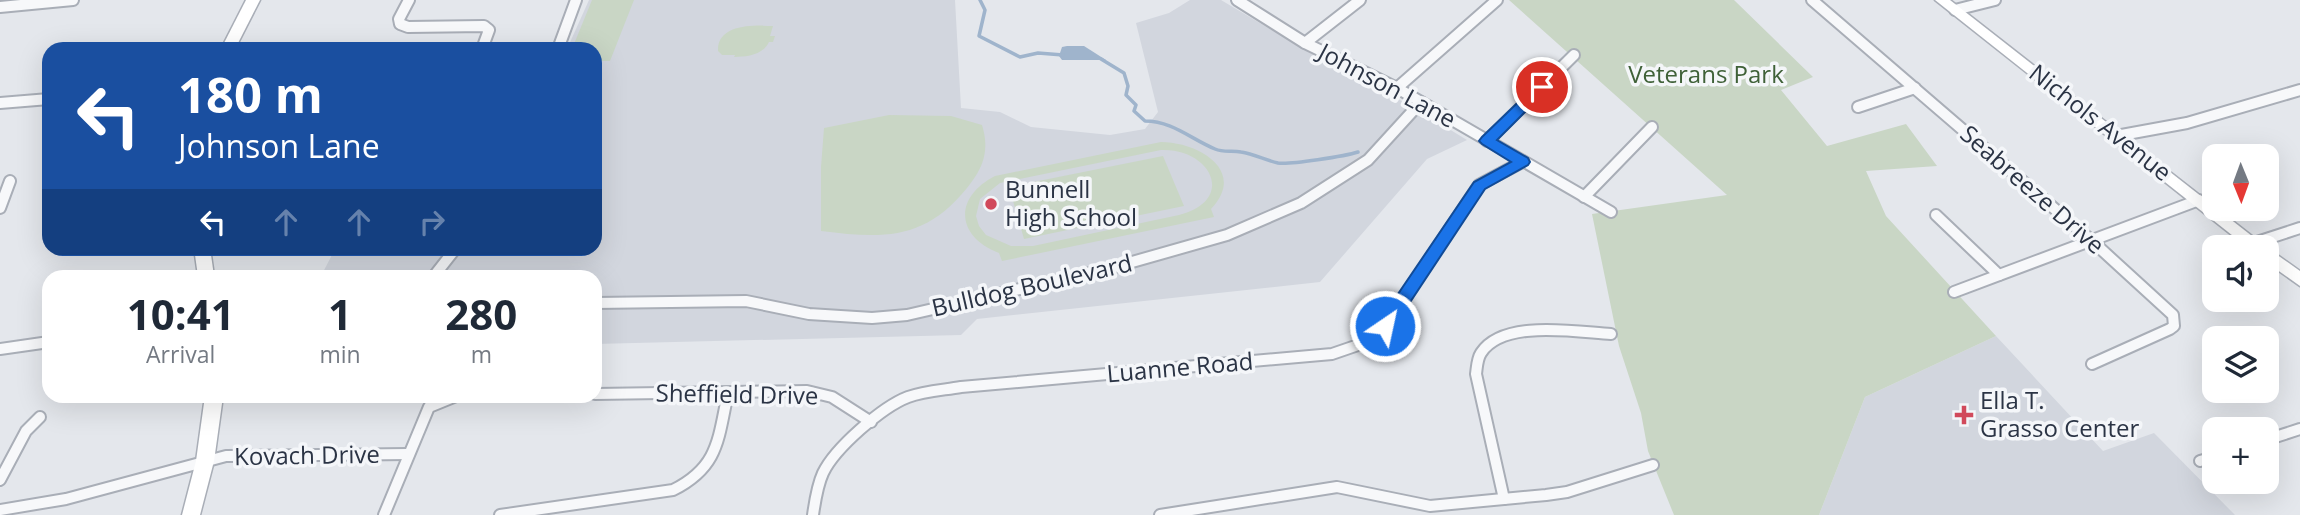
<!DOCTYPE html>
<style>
:root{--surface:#fff;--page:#f6f6f7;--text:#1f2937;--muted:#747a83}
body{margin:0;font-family:"Open Sans",sans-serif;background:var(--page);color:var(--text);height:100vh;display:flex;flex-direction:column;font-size:26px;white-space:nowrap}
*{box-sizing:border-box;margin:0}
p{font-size:23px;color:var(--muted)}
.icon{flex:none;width:38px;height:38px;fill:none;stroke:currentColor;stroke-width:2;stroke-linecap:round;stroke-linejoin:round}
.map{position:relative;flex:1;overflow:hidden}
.drawer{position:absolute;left:42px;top:270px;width:560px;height:133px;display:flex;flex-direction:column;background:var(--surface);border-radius:21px;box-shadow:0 7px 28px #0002}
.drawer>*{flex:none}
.top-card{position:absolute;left:42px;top:42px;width:560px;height:214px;border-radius:21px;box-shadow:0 7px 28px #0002;background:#1a4fa0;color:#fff;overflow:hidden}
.needle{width:46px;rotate:179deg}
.fabs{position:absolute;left:2202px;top:144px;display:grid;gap:14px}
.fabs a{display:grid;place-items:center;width:77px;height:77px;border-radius:14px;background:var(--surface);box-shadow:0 7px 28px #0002;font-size:35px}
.pin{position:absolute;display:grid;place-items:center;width:60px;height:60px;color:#fff;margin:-30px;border:4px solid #fff;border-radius:50%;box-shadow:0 2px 7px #0007}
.me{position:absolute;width:77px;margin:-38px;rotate:34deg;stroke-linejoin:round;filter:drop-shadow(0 0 5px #0008)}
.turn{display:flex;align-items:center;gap:24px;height:147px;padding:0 21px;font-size:32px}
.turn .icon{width:91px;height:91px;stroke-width:2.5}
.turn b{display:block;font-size:49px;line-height:60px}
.lanes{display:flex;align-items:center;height:66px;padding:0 21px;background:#0003;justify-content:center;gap:35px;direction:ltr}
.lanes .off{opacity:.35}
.eta{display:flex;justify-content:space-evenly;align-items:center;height:119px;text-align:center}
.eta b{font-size:42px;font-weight:700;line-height:49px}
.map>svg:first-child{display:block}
.built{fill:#d2d6de}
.green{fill:#c9d6c5;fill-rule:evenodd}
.water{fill:#9fb4cc}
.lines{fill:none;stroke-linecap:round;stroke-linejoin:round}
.stream{stroke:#9fb4cc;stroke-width:3.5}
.street-casing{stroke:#a9aeb7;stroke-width:14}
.secondary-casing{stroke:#a9aeb7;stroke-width:3}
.street{stroke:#f7f8fa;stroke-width:10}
.secondary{fill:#fff;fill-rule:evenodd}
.route{fill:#1a73e8;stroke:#114b97;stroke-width:2}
.poi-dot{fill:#d1495b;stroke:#f4f6f9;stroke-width:2.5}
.labels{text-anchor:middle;stroke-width:7;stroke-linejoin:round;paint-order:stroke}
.park-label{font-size:24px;fill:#3f6138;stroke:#f4f6f9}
.street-label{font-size:24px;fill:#2b3445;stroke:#f4f6f9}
.poi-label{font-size:24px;fill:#2b3445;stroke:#f4f6f9;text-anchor:start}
</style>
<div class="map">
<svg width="2300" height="515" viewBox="0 0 2300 515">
<rect width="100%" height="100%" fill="#e4e7ec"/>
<g class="built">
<path d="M589,0h366l6,108 39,4 31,15 79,8 35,-6 13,-17 -22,-89 33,-10 21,-13h31l125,74 62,30 59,36 -40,19 -107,123 -343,37 -16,16 -366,9v-68h-274l12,-23 65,-5h197v-199h-28z"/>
<path d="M1996,336l107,115 51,-18 81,82h-416l46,-118z"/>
</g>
<g class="green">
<path d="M592,0h42l-24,61h-15v-12h-23z"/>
<path d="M1509,0h225l79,77 -32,13 46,56 79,-22 31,42 -71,5 20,45 110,120 -131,61 -46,118h-145l-26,-64 -7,-38 -22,-67 -27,-132 135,-19z"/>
<path d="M773,26l-3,10h5l-2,6h-4c-6,13 -22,15 -35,15l1,-2h-13l-4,-4c-1,-27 36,-26 55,-25z"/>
<path d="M889,115l62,1 31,9c8,26 1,43 -15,63 -42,52 -83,51 -146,43v-64l3,-39z"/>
<path d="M1161,142c36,0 87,28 50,67l3,8 -212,44 -3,-8c-44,-17 -45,-56 -4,-77zM1161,150c50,-2 76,50 18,65l-146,31h-22l-25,-11 -7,-9 -3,-10 4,-17 20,-16z"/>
<path d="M1163,156l21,50 -160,33 -15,-52z"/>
</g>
<path class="water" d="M1067,46h17l22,14h-44l-3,-4 3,-9z"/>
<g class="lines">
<g class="stream">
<path d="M980,0l5,10 -6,26 41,21 18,-4 25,2"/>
<path d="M1101,59l23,14 4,13 -2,9 10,10 -2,6 11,10c27,0 46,18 70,28 9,4 17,1 26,3 13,2 24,8 37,11 11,2 68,-7 80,-11"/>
</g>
<defs>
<g id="street">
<path d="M409,0l-10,19 1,5 8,3 76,-1 5,4 -7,19"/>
<path d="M1237,0l68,43 92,45 214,124"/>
<path d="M1812,0l280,241 81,74 1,11 -4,3 -78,35"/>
<path d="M0,7l73,-7"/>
<path d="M1955,10l40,-10"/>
<path d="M1305,43l55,-43"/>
<path d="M558,49l18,-49"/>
<path d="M1397,88l100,-88"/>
<path d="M0,103l49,-4"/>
<path d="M1858,107l57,-19"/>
<path d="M2116,136l71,-13 113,-33"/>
<path d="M1487,141l87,-86"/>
<path d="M1584,197l68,-70"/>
<path d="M0,208l10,-27"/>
<path d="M1936,215l63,60"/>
<path d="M2254,243l46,-15"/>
<path d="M434,276l22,-28"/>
<path d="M1954,292l245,-92"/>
<path d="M595,303l151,-2 63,13 63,4 35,-3 204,-47 116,-33 74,-32 67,-43 53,-58"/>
<path d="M0,349l49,-7"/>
<path d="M595,394l212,-3 25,6 39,25"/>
<path d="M2266,440l34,-11"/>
<path d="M2200,461l14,-4"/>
<path d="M0,480l26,-49 14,-14"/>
<path d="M1504,499l-28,-125c1,-7 1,-15 5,-21 22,-34 95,-21 130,-19"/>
<path d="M0,510l66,-11 160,-43 182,-2"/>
<path d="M384,515l45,-108 27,-11"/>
<path d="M500,515l173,-25c46,-23 45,-51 55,-97"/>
<path d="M813,515c2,-14 4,-29 10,-42 12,-25 59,-66 85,-76 16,-6 36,-7 53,-10l371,-33 32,-11 21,-17 94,-141 43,-23"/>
<path d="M1160,515l177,-28 93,19 116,-11 21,-3 86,-27"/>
</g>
<g id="secondary">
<path d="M246,0h14l-25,49h-14z"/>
<path d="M1935,0h15l316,247h-19z"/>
<path d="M2266,247l34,24v15l-34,-24z"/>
<path d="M194,248h16l4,28h-16z"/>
<path d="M205,396h18l-9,65 -14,54h-18l14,-54z"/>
</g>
</defs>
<use href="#street" class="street-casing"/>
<use href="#secondary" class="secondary-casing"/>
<use href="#street" class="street"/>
<use href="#secondary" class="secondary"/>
</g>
<path class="route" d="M1542,82l5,2v6l-50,50 31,18 2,4 -2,3 -43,24 -94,142h-12l-2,-5 2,-4 95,-140 37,-20 -29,-18 -3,-3 3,-4 55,-53z"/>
<g class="poi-dot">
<circle cx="991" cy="204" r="7"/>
<path d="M1960.5 404.5h7v7h7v7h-7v7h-7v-7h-7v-7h7z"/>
</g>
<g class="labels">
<g class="park-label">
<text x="1706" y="83">Veterans Park</text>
</g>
<g class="street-label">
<text transform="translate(1387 86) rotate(28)" y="8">Johnson Lane</text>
<text transform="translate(2100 123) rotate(38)" y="8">Nichols Avenue</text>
<text transform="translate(2032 190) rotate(41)" y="8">Seabreeze Drive</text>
<text transform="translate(1032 286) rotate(-13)" y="8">Bulldog Boulevard</text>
<text transform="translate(1180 368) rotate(-5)" y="8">Luanne Road</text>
<text transform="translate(737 395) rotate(1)" y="8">Sheffield Drive</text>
<text transform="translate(307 456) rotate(-1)" y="8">Kovach Drive</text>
</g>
<g class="poi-label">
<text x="1005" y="198">Bunnell<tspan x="1005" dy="28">High School</tspan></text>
<text x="1980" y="409">Ella T.<tspan x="1980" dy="28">Grasso Center</tspan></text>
</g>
</g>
</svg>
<div class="fabs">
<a><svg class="needle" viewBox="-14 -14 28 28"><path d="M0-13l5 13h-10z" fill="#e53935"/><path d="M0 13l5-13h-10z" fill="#747a83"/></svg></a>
<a><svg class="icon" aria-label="sound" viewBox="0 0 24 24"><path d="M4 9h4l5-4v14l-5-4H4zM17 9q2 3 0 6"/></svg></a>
<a><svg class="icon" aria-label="layers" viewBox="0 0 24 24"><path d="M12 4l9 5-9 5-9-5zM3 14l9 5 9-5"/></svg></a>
<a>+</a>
</div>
<div class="pin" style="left:1542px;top:87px;background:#d93025"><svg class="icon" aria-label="arrive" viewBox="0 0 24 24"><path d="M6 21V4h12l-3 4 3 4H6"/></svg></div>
<svg class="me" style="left:1385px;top:326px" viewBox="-20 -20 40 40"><circle r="17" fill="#1a73e8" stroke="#fff" stroke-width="3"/><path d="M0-11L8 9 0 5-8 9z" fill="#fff"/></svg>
<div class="top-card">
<div class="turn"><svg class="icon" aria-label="left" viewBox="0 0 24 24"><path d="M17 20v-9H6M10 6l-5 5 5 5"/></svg><div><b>180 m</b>Johnson Lane</div></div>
<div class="lanes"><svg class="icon" aria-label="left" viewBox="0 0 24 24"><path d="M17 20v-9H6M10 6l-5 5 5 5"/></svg><svg class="icon off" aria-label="ahead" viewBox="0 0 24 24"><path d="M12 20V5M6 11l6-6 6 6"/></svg><svg class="icon off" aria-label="ahead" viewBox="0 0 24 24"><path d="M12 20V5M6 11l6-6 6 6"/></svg><svg class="icon off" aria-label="right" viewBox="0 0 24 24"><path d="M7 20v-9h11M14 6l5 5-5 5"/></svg></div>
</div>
<section class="drawer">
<div class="eta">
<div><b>10:41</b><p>Arrival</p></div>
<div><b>1</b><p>min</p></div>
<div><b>280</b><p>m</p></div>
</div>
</section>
</div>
